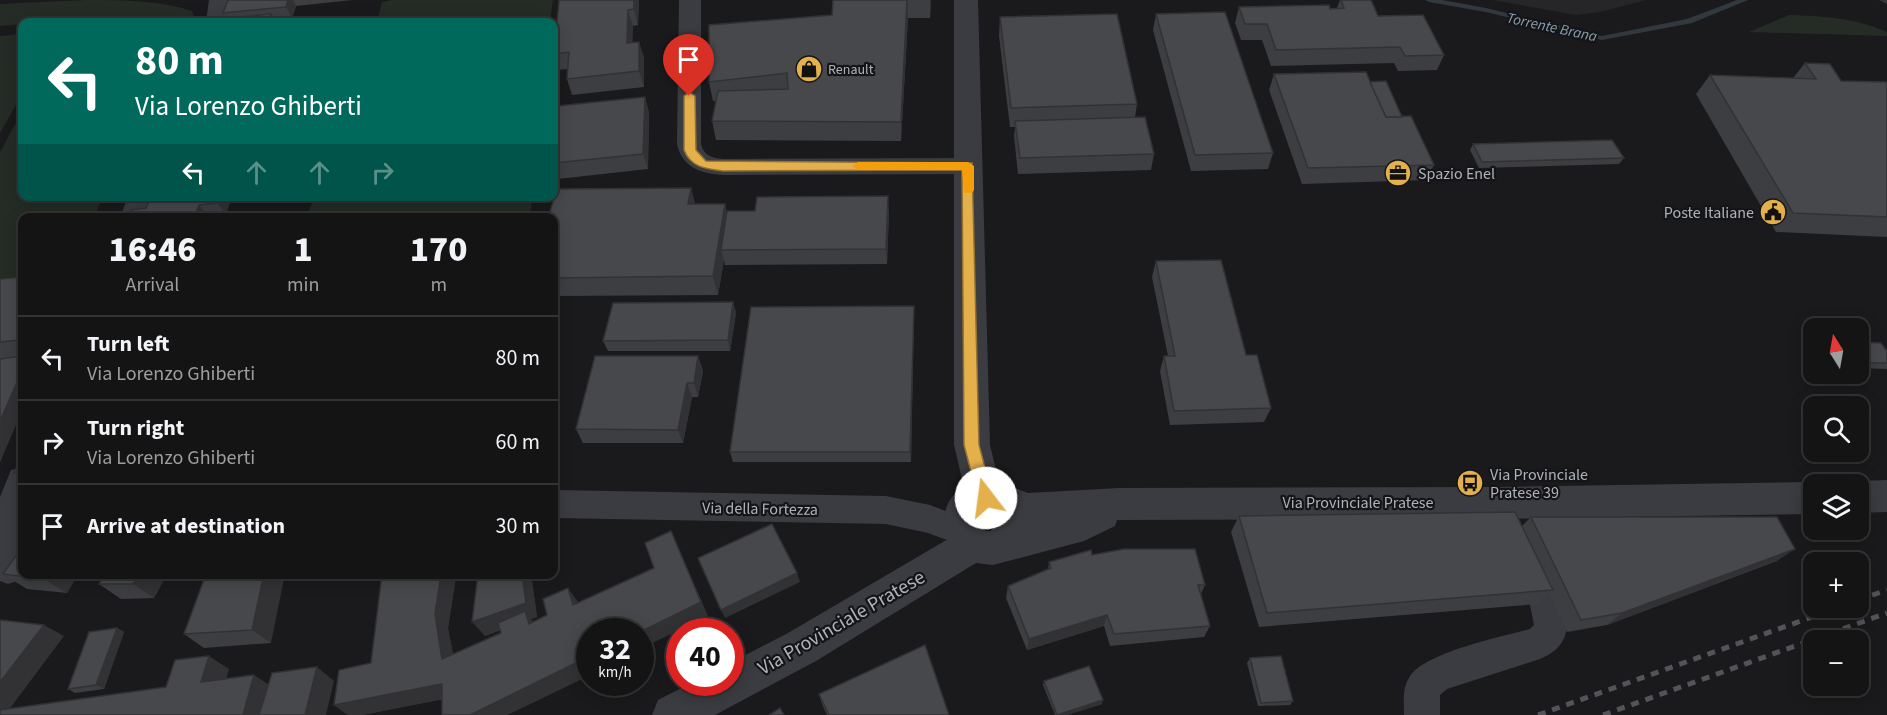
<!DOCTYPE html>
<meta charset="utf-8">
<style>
:root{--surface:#141415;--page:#212122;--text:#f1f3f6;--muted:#9d9ea0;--line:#333334}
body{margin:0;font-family:"Source Sans 3",sans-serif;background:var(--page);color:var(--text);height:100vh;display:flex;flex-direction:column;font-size:22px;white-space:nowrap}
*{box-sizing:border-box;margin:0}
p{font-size:20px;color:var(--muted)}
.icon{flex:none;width:33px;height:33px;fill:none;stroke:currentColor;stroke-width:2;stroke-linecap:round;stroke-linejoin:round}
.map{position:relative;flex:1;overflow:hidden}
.panel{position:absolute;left:18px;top:213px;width:540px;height:366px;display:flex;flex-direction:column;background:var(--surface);border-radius:12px;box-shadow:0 3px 15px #0003,0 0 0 2px var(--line)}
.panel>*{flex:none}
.hud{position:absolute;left:18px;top:18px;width:540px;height:183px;border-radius:12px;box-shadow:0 3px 15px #0003,0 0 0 2px var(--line);background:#00695c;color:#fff;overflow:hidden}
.needle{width:39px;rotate:349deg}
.buttons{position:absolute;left:1803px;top:318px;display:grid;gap:12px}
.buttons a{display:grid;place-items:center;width:66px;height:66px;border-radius:12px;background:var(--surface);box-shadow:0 3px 15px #0003,0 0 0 2px var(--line);font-size:30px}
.speed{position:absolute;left:576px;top:618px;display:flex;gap:12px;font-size:30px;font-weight:700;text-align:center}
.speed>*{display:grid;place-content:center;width:78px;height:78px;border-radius:50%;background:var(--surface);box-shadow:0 3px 15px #0003,0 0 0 2px var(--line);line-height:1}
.speed small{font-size:15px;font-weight:400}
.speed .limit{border:9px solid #d22;background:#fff;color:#111}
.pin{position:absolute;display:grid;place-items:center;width:51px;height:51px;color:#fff;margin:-62px -26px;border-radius:50% 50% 50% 0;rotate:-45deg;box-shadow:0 0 6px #0007}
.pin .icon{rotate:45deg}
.me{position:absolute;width:66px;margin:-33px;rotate:345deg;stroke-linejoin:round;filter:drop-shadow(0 0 4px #0008)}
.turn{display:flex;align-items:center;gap:21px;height:126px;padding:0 18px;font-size:27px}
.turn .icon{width:78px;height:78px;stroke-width:2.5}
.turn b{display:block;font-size:42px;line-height:51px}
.lanes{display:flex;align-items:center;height:57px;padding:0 18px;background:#0003;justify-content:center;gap:30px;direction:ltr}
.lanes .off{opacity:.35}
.eta{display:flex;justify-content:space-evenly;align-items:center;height:102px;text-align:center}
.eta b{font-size:36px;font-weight:800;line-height:42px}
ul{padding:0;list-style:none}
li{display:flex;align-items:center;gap:18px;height:84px;padding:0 18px;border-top:2px solid var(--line)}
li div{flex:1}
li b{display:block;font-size:22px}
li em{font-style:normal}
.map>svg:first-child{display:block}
.built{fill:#262629}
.green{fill:#242c25}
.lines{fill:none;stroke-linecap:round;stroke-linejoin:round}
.stream{fill:#31393f;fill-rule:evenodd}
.minor{fill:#3b3c41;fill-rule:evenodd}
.tertiary{fill:#3b3c41;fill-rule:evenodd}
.rail{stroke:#525459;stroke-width:5;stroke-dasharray:8 7;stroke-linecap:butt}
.wall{fill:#3d3e41;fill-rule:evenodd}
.shaded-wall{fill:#323235}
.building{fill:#47484c;stroke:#323235;stroke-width:1.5}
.route{fill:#e3b04b;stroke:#947231;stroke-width:1.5}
.slow{fill:#f59e0b}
.labels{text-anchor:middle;stroke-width:4.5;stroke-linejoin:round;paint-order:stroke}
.far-poi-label{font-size:14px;fill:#aeb2ba;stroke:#151517;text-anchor:start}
.far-water-label{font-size:15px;font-style:italic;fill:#889eb2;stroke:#151517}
.poi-label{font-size:16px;fill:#aeb2ba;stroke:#151517;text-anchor:start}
.street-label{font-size:16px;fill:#aeb2ba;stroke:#151517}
.near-street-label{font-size:20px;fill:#aeb2ba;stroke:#151517}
</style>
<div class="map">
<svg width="1887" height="715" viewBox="0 0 1887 715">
<rect width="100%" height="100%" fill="#1a1a1c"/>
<path class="built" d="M1492,0h154l-46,12 -24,3z"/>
<g class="green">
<path d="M86,0c34,0 73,0 106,11l3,8 -2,3 -138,-1 -55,5v-22z"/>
<path d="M391,0h162l-3,22h-173l5,-20z"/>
<path d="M1789,15c35,1 66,3 98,17v4l-138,-4z"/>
<path d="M22,34v60l-22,39v-97z"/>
<path d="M22,112v84l81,1 -9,20 -72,1v63l-22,2v-131z"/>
<path d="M315,197v-1l217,1 -2,20h-224z"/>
</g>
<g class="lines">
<g class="stream">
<path d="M1425,0h17l44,8 116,28 85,-17 50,-19h11l-56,23 -90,17 -116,-28 -57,-10z"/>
<path d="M1879,0h8v4z"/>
</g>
<g class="minor">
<path d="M209,0h22l-5,22h-20z"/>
<path d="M679,0h22v144c3,12 11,14 23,15l244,-1 9,2 3,6 -3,6 -9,2 -244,1c-22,-1 -42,-7 -47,-31z"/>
<path d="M128,196h25l-7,22h-26z"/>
<path d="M22,467v106l-2,7 -12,4 -8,-3v-84l11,-27z"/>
<path d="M554,490l332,6 44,9 44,17 5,10 -5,10 -11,4 -35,-13 -42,-9 -332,-6z"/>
<path d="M1527,549l12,4c16,34 53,85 1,106l-93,30 -7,6v20h-36c0,-12 -2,-26 5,-37 13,-25 92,-41 121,-49l4,-4 -4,-20 -19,-41 4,-11z"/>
</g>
<g class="tertiary">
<path d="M954,0h24l12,445 9,37 29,11 91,-5 379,-1 316,-5 7,2h-7v30l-316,5 -381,1 -2,6 -31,15 -91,24 -17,-2 -160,98 -101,54h-63l6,-15 35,-18h37v-19l58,-30 160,-94c-8,-19 -3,-42 16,-52l-10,-42zM989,512l6,5 1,9 -6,5h-4l-6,-5v-9z"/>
<path d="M1887,480v32l-29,1v-29h-10l10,-3z"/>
</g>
<g class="rail">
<path d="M1858,600l29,-10"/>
<path d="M1538,715l299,-107"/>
<path d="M1603,715l284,-102"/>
</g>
</g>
<g class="wall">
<path d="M228,0h124l-56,6 -4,12 -18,2 -1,2h-46l1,-1 -5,-8z"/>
<path d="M559,0h80l-1,25 -5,1 -1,16 12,15v30l-72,8 -5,-16v-10l-8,1 -5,-16z"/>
<path d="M833,0h98l-1,18h-22l-7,123 -185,-1 -4,-19 4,-20h-3l-4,-19 123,-67z"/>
<path d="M1340,0l38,16 66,39 -7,15 -39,1 -4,-8 -123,3 -9,-26h-21l-6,-17 4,-16 98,1z"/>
<path d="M1156,14l117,139 -5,16 -77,2 -38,-141z"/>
<path d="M1000,17l137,87 -2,13 19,37 -3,16 -133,4 -4,-38 1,-9h-5l-11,-91z"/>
<path d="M1805,63l36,18 46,1v155l-111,-5 -80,-138 14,-19 83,3z"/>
<path d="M1274,74l96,8 32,35 32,48 -8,15 -124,4 -33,-94z"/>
<path d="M645,97l4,16 -1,56 -90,10 -4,-11v-25z"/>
<path d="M1473,144l151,14 -5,6 -140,4 -9,-18z"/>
<path d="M691,188l4,16 32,8h162l-2,52 -162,1 -1,-5 -6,35 -164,1v-78z"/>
<path d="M232,196l-6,18 -18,2 -1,2h-80z"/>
<path d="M1156,261l90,94 25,53 -7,14 -94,3 -10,-54 4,-15h4l-16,-79z"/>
<path d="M22,277v133l-22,52v-183z"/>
<path d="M733,302l3,11 -6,38h-122l-5,-10z"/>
<path d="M914,306l-3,156h-178l-3,-10z"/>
<path d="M1858,342l29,9v18l-28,-1z"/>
<path d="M698,356l5,15 -5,26h-6l-9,46h-100l-7,-14z"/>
<path d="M22,454v25l-8,-6z"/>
<path d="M1239,516l283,10 9,-9 246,44 -170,64 -40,7 -18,-39 -12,11 -278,23 -28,-95z"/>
<path d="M1092,555l113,30 -4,9 9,32 -6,11 -94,9 -6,-20 -77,24 -21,-52 2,-12 40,-16 1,-8z"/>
<path d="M3,574h75l-11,19 -40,-4z"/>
<path d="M105,574h62l-13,24 -33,1 -22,-15z"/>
<path d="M206,574l65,69 -67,5 -20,-14z"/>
<path d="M356,574h175l6,43 -6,2 2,3 45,-19 130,13 -118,16v43l-83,40h-65v-16l-80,16h-14l-14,-10 37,-42 11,-87zM478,575l7,61 15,-6 1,3 -48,21 -5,-26 8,-52z"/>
<path d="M117,628l7,4 -20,57 -29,4 -7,-4z"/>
<path d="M1250,658l43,43 -3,4 -32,1 -11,-43z"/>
<path d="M1044,681l58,23 -35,11h-12l-12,-30z"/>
<path d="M819,694l130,21h-122l-5,-11z"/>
</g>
<g class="shaded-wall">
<path d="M288,0h5l3,6 -4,12 -6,-11z"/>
<path d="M634,0h5l-1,25 -4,-16z"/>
<path d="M907,0l1,18 -7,123v-19z"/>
<path d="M930,0h1l-1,18z"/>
<path d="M628,10l5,16 -1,33 -5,-16z"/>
<path d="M271,14l3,6 -1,2h-5z"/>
<path d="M639,42l5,15v30l-5,-16z"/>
<path d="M645,97l4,16 -1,56 -5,-15z"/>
<path d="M691,188l5,19 -8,-3z"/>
<path d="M219,196h13l-6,18 -9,-11z"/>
<path d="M888,196l1,16 -2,52 -1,-15z"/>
<path d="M725,204l5,19 -9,27 3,10 -6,35 -5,-19z"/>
<path d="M199,205l9,11 -1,2h-13z"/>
<path d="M733,302l3,11 -6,38 -2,-11z"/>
<path d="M914,306v11l-3,145 -1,-10z"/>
<path d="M22,333v10l-3,-3z"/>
<path d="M698,356l5,15 -5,26 -4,-14z"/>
<path d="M22,371v39l-22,52v-41z"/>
<path d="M687,383l5,14 -9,46 -5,-13z"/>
<path d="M671,531l37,85 -68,33v-17z"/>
<path d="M1795,549l-18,12 -170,64 15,-12z"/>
<path d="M797,573l3,9 -75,36 -4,-8z"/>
<path d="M46,574h32l-11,19 -24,-14z"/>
<path d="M138,574h29l-13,24 -21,-14z"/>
<path d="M264,574h21l-14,69 -19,-13z"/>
<path d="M441,574h13l2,2 -8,52 8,44 -14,-13 -7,-45z"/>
<path d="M522,574h9l6,43 -6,2 5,7 -7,-2 -1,-4 -43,16 -13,-14z"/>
<path d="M568,588l10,14 -5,3z"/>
<path d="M1107,615l-3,11 -77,24 2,-11z"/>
<path d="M44,625l20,11 -59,79 -5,-2v-31z"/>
<path d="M117,628l7,4 -20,57 -8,-4z"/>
<path d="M209,656l20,13 -7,26 -21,-13z"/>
<path d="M590,656v19l-83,40h-37z"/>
<path d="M317,667l17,14 -8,34h-21z"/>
<path d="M254,675l20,13 -8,27h-23z"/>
<path d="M442,684l13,13 -93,18h-14l-14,-10z"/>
<path d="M1103,700l-1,4 -35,11h-10z"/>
</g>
<g class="building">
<path d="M228,0h60l-2,7 -63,6z"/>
<path d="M559,0h75v9l-6,1 -1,33 12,-1v29l-72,8 2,-27 -15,2z"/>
<path d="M833,0h74l-6,122 -189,-1 6,-30 70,-2 -1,-16 -78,9v-57l123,-10z"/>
<path d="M1341,0h30l7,16 45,-1 21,40 -39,1 -5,-9 -124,3 -9,-26h-22l-6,-17 90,-2 1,4 14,-1z"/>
<path d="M1225,12l48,141 -78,2 -39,-141z"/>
<path d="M271,14l-3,8h-41l2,-4z"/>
<path d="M1117,14l20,90 -126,4 -11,-91z"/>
<path d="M1805,63l25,1 11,17 46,1v135l-94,-4 -83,-138 106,4z"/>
<path d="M1366,72l20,45 25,-1 23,49 -126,3 -34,-94z"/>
<path d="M1386,81l16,36h-16l-16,-35z"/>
<path d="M645,97l-2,57 -89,9v-20l3,-37z"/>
<path d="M1145,117l9,37 -134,4 -5,-37z"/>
<path d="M1612,140l12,18 -142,4 -9,-18z"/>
<path d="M691,188l-3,16h37l-12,72 -159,2v-60h-6l9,-29z"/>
<path d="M151,196h68l-2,7 -18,2 -5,13h-67l4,-8 15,-2z"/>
<path d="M888,196l-2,53 -165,1 6,-39h28l2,-14z"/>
<path d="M1221,260l25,95h11l14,53 -97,3 -10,-55h11l-19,-95z"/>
<path d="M22,277v56l-3,7 -19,2v-63z"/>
<path d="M733,302l-5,38 -125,1 10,-38z"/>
<path d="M914,306l-4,146h-180l21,-145z"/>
<path d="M1858,342l23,1 6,8v12h-22l-7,-11z"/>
<path d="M22,356v15l-22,50v-62z"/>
<path d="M595,356h103l-4,27h-7l-9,47 -102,-1z"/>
<path d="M22,454v19h-8z"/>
<path d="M1515,512l38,78 -286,23 -28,-97z"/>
<path d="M1531,517h246l18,32 -173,64 -41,7z"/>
<path d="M772,524l25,49 -76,37 -23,-52z"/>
<path d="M671,531l30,71 -61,30h-50v24l-120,59h-28v-31l-108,21 5,-35 32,-7 11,-89h59l-6,40 7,45 59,-26 -3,-10 27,-12 4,13 18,-9 -4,-16 25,-11 5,17 81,-37 -9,-25z"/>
<path d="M22,547v27h24l-3,5 -40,-5z"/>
<path d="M1124,549h71l10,36h-7l12,41 -96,8 -7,-19 -78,24 -21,-53 43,-18 -2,-6 42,-12 1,5z"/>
<path d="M105,574h33l-5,10h-34z"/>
<path d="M206,574h58l-12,56 -68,4z"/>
<path d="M478,574h44l4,29 -54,19z"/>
<path d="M0,620l44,5 -44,57z"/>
<path d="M117,628l-21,57 -28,4 21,-57z"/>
<path d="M925,645l24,70h-120l-10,-21z"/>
<path d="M209,656l-8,26 53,-7 -11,40h-243v-5l166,-23 9,-27z"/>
<path d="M1281,656l12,45 -32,2 -11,-45z"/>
<path d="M1089,666l14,34 -46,15 -13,-34z"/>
<path d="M317,667l-12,48h-46l13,-42z"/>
<path d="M780,708l4,7h-15z"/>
</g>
<path class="route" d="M689,92l6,4 1,54 10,11 266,2 7,282 14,53 -2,4 -5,2 -8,-6 -14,-53 -2,-275 -238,1c-17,-2 -33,-3 -40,-21v-54z"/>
<path class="slow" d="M858,162h110l6,4v24l-2,3h-8l-2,-23h-104l-6,-4z"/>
<defs>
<symbol id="shop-disc" viewBox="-11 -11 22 22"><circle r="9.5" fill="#e3b04b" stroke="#151517"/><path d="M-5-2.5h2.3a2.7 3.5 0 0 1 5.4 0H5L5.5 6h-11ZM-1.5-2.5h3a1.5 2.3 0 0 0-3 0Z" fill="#111"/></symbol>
<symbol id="office-disc" viewBox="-11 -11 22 22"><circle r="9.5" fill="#e3b04b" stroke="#151517"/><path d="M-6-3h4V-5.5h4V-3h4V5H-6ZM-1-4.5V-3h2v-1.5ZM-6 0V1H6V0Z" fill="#111"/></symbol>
<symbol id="civic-disc" viewBox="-11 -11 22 22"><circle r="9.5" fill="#e3b04b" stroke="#151517"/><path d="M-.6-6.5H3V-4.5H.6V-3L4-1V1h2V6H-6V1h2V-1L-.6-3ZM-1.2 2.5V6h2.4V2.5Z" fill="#111"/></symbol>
<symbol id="bus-disc" viewBox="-11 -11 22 22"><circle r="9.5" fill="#e3b04b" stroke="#151517"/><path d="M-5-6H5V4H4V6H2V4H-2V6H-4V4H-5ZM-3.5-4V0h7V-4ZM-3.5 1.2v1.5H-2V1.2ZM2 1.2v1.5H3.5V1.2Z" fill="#111"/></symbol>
</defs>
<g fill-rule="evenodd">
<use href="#shop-disc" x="794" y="54" width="30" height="30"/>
<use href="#office-disc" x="1383" y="158" width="30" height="30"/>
<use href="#civic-disc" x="1758" y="197" width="30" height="30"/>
<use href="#bus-disc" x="1455" y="468" width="30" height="30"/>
</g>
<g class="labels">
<g class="far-poi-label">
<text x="828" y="74">Renault</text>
</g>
<g class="far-water-label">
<text transform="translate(1552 27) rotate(12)" y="5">Torrente Brana</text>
</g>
<g class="poi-label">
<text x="1418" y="179">Spazio Enel</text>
<text x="1754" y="218" text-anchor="end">Poste Italiane</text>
<text x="1490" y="480">Via Provinciale<tspan x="1490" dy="18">Pratese 39</tspan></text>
</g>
<g class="street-label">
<text x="1358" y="508">Via Provinciale Pratese</text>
<text transform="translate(760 508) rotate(1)" y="6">Via della Fortezza</text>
</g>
<g class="near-street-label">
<text transform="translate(841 622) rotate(-30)" y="7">Via Provinciale Pratese</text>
</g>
</g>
</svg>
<div class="buttons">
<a><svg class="needle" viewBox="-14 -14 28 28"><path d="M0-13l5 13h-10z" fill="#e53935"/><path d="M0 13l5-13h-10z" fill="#9d9ea0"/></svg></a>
<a><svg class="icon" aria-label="search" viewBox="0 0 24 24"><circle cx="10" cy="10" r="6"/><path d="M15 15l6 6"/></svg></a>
<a><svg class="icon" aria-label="layers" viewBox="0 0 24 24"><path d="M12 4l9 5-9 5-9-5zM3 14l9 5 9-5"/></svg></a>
<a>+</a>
<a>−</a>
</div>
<div class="speed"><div>32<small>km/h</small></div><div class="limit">40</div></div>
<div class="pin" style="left:689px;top:96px;background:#d93025"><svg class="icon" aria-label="arrive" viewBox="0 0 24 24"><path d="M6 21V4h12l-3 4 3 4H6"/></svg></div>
<svg class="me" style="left:986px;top:498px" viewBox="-20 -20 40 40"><circle r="19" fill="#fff"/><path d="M0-13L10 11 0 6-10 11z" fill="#e3b04b"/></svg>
<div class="hud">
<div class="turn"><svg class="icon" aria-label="left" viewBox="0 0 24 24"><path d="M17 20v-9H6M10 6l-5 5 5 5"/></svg><div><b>80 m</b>Via Lorenzo Ghiberti</div></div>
<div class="lanes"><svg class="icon" aria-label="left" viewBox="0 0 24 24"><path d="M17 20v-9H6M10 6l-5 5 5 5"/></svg><svg class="icon off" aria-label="ahead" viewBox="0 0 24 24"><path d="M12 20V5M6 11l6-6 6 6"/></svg><svg class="icon off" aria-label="ahead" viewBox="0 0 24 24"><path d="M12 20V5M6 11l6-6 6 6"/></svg><svg class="icon off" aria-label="right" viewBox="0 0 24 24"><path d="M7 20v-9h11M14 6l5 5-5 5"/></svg></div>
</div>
<section class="panel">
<div class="eta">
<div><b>16:46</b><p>Arrival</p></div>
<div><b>1</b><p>min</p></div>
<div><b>170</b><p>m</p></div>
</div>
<ul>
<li><svg class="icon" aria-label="left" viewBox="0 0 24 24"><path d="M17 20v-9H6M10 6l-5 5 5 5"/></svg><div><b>Turn left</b><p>Via Lorenzo Ghiberti</p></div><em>80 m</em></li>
<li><svg class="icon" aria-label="right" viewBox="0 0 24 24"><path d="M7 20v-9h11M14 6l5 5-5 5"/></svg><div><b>Turn right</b><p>Via Lorenzo Ghiberti</p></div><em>60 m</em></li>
<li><svg class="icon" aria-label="arrive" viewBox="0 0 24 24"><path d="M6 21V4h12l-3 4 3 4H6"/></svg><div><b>Arrive at destination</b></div><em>30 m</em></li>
</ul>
</section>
</div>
